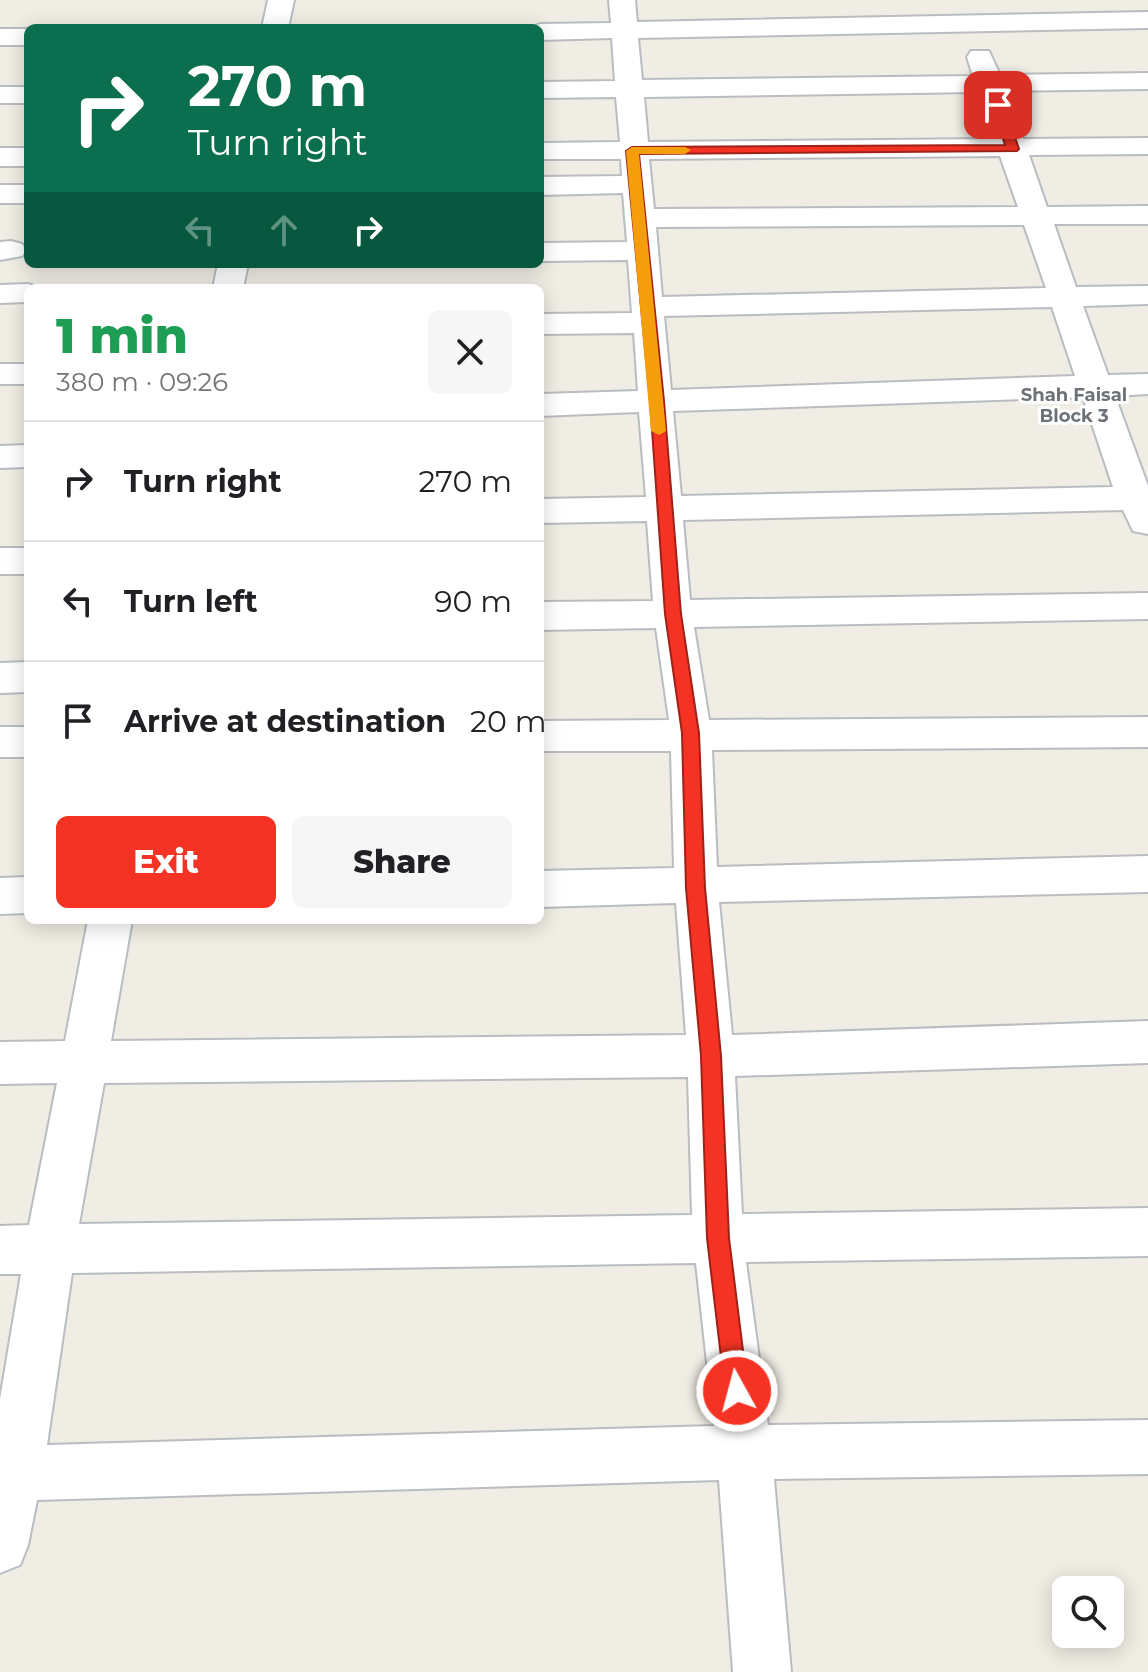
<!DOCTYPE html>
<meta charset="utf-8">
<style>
:root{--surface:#fff;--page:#f6f6f6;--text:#202124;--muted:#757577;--line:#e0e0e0;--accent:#f53324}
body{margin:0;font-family:Montserrat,sans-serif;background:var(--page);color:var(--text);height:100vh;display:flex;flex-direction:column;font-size:30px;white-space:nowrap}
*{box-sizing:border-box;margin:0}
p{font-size:26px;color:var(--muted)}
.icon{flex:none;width:44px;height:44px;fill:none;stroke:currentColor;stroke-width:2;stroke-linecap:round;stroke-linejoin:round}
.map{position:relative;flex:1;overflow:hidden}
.panel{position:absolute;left:24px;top:284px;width:520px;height:640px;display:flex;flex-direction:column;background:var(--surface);border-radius:12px;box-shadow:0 4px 20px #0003}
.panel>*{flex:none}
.guide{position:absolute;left:24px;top:24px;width:520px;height:244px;border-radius:12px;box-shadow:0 4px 20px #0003;background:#0b6e4f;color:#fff;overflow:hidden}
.buttons{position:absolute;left:1052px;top:1576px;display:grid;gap:16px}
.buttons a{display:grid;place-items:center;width:72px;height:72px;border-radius:12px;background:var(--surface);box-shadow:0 4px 20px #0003;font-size:40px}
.pin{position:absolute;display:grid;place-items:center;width:68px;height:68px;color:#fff;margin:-34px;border-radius:16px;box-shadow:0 4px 12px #0006}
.me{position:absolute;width:88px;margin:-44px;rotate:353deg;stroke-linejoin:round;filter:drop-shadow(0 0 6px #0008)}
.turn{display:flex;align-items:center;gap:28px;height:168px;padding:0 32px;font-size:36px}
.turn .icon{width:104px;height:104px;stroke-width:2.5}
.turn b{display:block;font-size:56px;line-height:68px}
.lanes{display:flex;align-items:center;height:76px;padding:0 32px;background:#0003;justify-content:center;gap:40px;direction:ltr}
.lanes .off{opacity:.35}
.round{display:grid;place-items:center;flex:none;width:84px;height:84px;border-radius:12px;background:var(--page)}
.overview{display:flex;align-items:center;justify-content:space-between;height:136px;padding:0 32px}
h1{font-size:48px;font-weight:800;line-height:60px;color:#1e9e55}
.cta{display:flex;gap:16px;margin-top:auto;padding:16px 32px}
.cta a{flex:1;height:92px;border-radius:12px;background:var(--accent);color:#fff;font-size:32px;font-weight:800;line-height:92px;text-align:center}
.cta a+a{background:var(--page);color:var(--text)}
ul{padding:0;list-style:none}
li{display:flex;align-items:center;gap:24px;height:120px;padding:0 32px;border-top:2px solid var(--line)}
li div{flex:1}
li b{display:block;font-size:30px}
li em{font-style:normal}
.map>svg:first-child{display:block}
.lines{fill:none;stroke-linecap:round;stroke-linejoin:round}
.street-casing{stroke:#b9bcc1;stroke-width:4}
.street{fill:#fff;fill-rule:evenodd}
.route{fill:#f53324;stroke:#9f2117;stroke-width:2}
.slow{fill:#f59e0b}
.labels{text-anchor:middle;stroke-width:6;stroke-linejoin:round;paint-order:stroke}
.far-neighbourhood-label{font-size:18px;font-weight:bold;fill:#6d7278;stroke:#fff}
</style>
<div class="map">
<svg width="1148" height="1672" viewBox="0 0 1148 1672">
<rect width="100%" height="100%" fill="#f0ede4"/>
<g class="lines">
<defs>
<g id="street">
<path d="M268,0h26l-6,28h-26z"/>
<path d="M609,0h26l2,22 511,-10v16l-510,10 4,42 331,-4 -6,-19 4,-6h18l11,24 148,-2v16l-142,2 17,48 125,-1v16l-119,1 18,52 101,-1v18h-94l22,63 72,-1v18l-65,2 25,69 40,-1v20l-33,2 33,90v48l-15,-3 -10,-21 -440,10 7,80 458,-7v26l-454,8 15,93 439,-3v30l-436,3 5,117 431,-11v36l-429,10 13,133 416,-14v42l-413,13 7,138 406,-6v48l-402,6 22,163 380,-5v54l-374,5 17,193h-58l-14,-192 -682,20 -9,45 -8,20 -20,8v-174l21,-125h-21v-48l29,-1 28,-142 -57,1v-42l65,-1 23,-121h44l-21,121 575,-6 -10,-132 -136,4v-36l134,-3 -3,-117h-131v-30l129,-1 -13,-92 -116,2v-28l113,-1 -6,-80 -107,2v-24l106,-2 -7,-85 -99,4v-22l98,-3 -4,-58 -94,1v-20l92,-1 -4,-53 -88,1v-18l87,-1 -4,-49 -83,2v-18l82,-1 -1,-17h-81v-16l80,-1 -4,-45 -76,1v-16l75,-1 -3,-43 -72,2v-12h-10l10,-4 71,-1zM979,92l16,47 -347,3 -4,-45zM1000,156l18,51 -364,2 -5,-50zM1024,225l22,63 -384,9 -6,-70zM1052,307l23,69 -404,14 -7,-74zM1083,397l30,90 -432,9 -8,-85zM688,1077l4,138 -613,9 25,-141zM696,1263l18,163 -667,19 25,-172z"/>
<rect x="0" y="29" width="28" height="16"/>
<rect x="0" y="87" width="28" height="16"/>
<rect x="0" y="148" width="28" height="18"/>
<rect x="0" y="185" width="28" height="18"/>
<path d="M11,241l11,3 4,6 -4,6 -22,4v-18z"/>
<path d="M218,264h30l-5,24h-30z"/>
<path d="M28,284l12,4h-12v14l-28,1v-18z"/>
<rect x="0" y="364" width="28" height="20"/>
<path d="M28,445v22l-28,1v-22z"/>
<rect x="0" y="548" width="28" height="26"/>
<path d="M28,662v30l-28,1v-30z"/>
<rect x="0" y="727" width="28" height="30"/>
<path d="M28,877v36l-28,1v-36z"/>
</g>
</defs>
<use href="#street" class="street-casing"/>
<use href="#street" class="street"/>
</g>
<path class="route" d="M998,101l6,4 15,44 -2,2 -378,3 25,247 17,213 18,119 6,155 16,168 8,182 19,153 -3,8 -8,4 -9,-4 -3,-8 -18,-153 -6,-182 -15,-168 -4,-155 -17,-119 -15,-213 -24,-250 6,-4 373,-2 -13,-40z"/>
<path class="slow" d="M632,147h53l6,3 -6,4h-46l27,277 -7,4 -8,-4 -25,-280z"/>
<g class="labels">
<g class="far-neighbourhood-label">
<text x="1074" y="401">Shah Faisal<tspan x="1074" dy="21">Block 3</tspan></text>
</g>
</g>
</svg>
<div class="buttons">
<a><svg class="icon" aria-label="search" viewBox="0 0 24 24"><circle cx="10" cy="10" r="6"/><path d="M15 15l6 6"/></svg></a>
</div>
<div class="pin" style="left:998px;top:105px;background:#d93025"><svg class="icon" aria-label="arrive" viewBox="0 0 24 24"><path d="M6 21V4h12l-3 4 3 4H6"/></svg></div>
<svg class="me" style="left:737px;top:1391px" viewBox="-20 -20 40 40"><circle r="17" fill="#f53324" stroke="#fff" stroke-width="3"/><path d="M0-11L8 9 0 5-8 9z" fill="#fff"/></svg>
<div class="guide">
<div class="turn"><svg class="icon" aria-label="right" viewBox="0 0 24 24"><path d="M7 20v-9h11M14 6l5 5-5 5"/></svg><div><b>270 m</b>Turn right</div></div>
<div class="lanes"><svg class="icon off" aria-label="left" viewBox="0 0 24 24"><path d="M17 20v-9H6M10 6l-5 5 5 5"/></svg><svg class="icon off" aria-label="ahead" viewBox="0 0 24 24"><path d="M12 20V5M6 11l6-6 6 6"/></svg><svg class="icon" aria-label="right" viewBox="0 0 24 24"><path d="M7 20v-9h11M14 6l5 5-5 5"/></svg></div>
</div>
<section class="panel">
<div class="overview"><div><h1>1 min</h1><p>380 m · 09:26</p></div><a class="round"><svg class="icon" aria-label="close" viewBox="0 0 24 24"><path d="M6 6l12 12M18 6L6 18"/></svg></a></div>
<ul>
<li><svg class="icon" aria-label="right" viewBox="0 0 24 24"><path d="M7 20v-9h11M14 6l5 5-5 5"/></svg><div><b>Turn right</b></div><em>270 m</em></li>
<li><svg class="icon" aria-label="left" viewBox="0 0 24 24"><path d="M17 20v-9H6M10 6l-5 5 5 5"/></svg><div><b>Turn left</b></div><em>90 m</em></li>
<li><svg class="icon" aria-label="arrive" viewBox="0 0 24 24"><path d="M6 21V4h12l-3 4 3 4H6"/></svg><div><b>Arrive at destination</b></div><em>20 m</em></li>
</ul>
<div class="cta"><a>Exit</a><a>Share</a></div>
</section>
</div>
